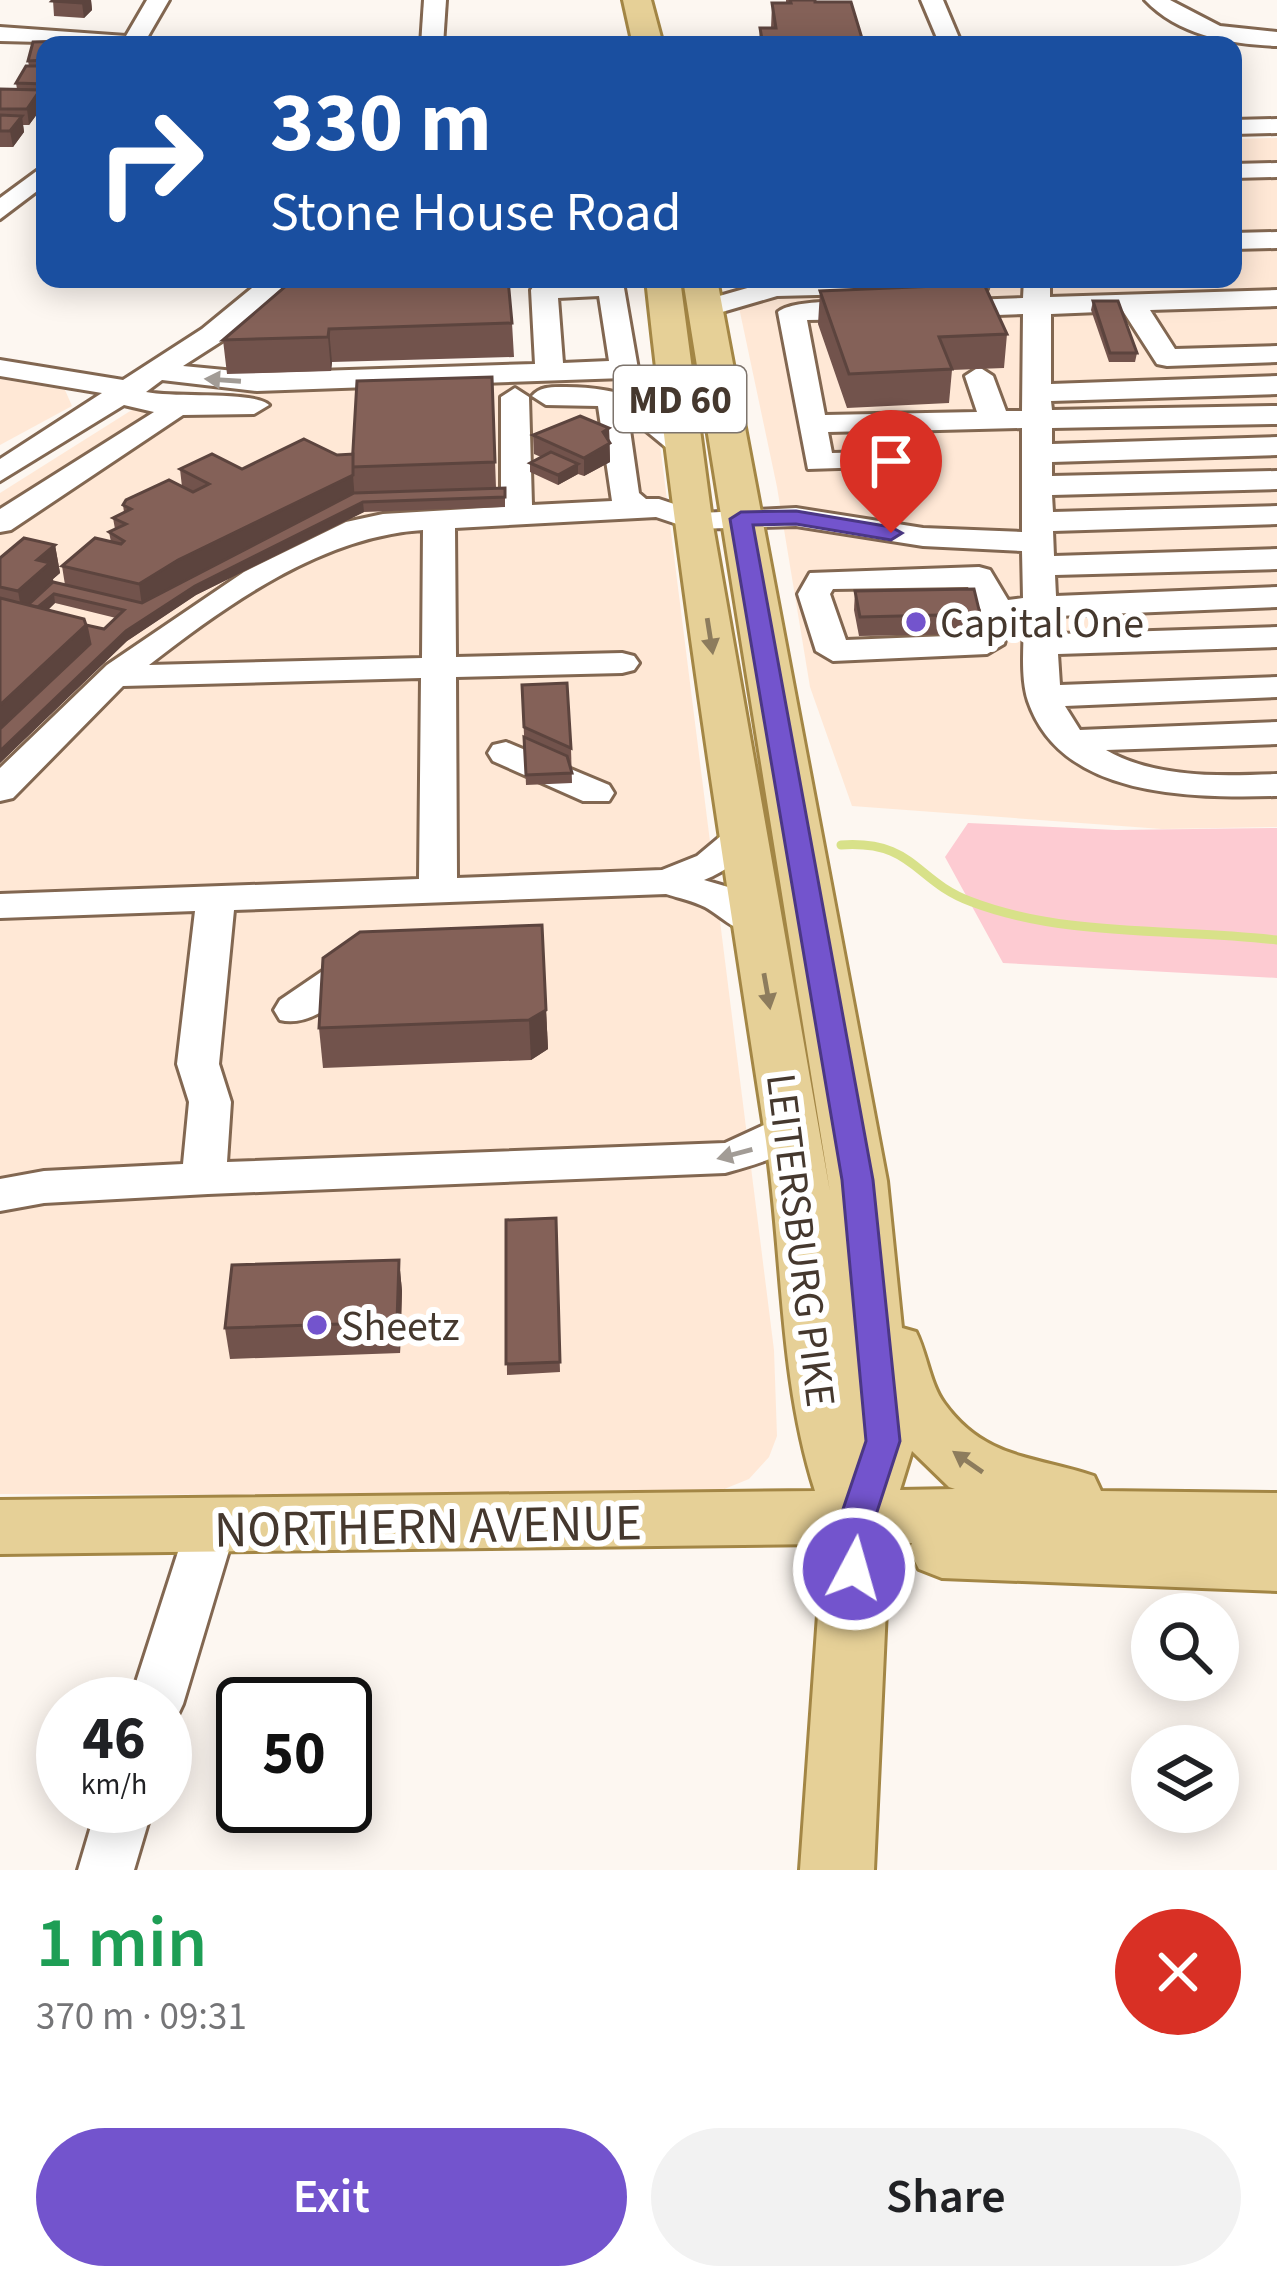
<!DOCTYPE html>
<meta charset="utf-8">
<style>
:root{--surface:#fff;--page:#f2f2f2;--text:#202124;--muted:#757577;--accent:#7354cd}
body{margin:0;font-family:"Source Sans 3",sans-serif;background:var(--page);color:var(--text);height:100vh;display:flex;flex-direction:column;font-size:45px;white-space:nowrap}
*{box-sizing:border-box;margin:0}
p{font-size:39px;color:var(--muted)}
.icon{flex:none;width:66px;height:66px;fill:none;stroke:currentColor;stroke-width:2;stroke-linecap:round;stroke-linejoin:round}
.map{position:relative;height:1870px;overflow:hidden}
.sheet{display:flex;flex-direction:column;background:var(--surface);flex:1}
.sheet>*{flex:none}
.guide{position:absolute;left:36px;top:36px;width:1206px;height:252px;border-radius:24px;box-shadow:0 6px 30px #0003;background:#1a4fa0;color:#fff;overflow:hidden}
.fabs{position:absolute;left:1131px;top:1593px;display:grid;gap:24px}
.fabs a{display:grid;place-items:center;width:108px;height:108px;border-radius:50%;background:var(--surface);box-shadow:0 6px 30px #0003;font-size:60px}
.speed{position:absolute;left:36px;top:1677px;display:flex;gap:24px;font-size:60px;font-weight:700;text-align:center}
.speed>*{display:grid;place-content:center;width:156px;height:156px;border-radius:50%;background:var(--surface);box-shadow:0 6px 30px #0003;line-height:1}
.speed small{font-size:30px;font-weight:400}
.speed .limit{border:6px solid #111;border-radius:18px;background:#fff;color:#111}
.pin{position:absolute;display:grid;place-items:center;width:102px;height:102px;color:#fff;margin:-123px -51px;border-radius:50% 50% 50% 0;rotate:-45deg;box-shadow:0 0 12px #0007}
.pin .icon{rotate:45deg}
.me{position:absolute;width:132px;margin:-66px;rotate:6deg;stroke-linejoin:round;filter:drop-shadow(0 0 9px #0008)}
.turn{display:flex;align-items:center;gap:42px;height:252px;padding:0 36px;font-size:54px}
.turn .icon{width:156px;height:156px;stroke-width:2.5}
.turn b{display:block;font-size:84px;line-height:102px}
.round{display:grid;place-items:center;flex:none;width:126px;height:126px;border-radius:63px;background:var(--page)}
.headline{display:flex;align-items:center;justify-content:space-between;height:204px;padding:0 36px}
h1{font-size:72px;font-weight:600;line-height:90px;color:#1e9e55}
.button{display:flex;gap:24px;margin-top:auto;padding:24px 36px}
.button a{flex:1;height:138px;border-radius:72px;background:var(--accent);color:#fff;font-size:48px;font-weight:600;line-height:138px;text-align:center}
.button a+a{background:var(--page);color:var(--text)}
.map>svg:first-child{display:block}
.built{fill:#ffe8d6}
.green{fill:#fdcbd2}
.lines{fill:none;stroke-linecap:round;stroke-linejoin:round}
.stream{stroke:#d8e189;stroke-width:9}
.minor-casing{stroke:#826751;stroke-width:6}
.major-casing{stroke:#a38645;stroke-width:6}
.minor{fill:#fff;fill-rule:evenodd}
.major{fill:#e6d097;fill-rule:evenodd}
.wall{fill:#72534c;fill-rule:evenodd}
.shaded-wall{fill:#5c443e}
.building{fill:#846158;stroke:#5c443e;stroke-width:3}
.oneway{fill:#a29c96}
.oneway2{fill:#8d7c5d}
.route{fill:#7354cd;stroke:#4b3785;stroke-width:3}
.poi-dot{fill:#7354cd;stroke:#fff;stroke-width:4.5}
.labels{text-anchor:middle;stroke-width:12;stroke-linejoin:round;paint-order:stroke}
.shield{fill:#fff;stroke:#7d746d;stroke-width:3}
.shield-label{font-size:39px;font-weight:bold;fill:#45382e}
.poi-label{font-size:42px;fill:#45382e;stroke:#fff;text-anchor:start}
.street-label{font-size:42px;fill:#45382e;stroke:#fff}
.near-street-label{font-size:51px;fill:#45382e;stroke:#fff}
</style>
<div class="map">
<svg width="1277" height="1870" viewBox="0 0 1277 1870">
<rect width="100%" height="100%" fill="#fdf7f1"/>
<g class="built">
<path d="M1277,138v689l-115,2 -310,-23 -42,-119 -33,-200 -44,-208h500v-140z"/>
<path d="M665,378l-12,11 121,961 3,86 -8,21 -20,22 -42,17 -707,-2v-1001l154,-97z"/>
<path d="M0,379l65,11 7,16 -72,39z"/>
</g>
<path class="green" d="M968,823l148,7 161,-2v150l-274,-15 -58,-106z"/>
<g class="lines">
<path class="stream" d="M841,845c74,-5 73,36 131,57 95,36 206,26 305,38"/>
<defs>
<g id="minor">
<path d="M147,0h22l-22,38 18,7 -165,-4v-14l126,9z"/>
<path d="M424,0h22l-3,45h-22z"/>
<path d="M921,0h22l19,45h-22z"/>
<path d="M1145,0h25l50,26 57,6v14c-47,-2 -98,-10 -132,-46z"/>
<path d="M1277,119v14l-44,1v-14z"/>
<path d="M1277,163v14l-44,1v-14z"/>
<path d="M45,165v20l-45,34v-21z"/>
<path d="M1277,232v16l-44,1v-16z"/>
<path d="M263,279h29l-70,62 -39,25 74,7 278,-9 -4,-74 4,-6 76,-4 13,8 14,81 -14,9 -367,13 -95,-11 -16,12c28,6 109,-1 123,13l-15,9 -71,1 -172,115 -11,2v-23l154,-97 -30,-7 -124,76v-22l102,-66 -102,-17v-16l123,20 79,-51zM599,296l10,65 -46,2 -5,-65z"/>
<path d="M989,279l-2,10 -9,2 -201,5 -72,21 -14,-8 4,-6 80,-23z"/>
<path d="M1024,279h26v18l227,-7v16l-127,4 25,39 102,-3v16l-110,4 -10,-2 -34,-53 -72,3v70l226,-8v18l-226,7 1,9 225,-4v18l-225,4v16l225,-7v18l-225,7v14l225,-5v18l-225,6 1,17 224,-6v18l-224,7 1,25 223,-7v20l-222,6 1,21 221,-9v20l-220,9 1,18 219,-7v20l-219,7 2,31 217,-8v20l-212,9 15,24 197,-8v22l-171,6c51,29 115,26 171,24v22c-88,2 -216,2 -249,-95 -8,-24 -4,-58 -4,-84h-13l-7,27 -17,10 -154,7 -17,-10 -18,-57 12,-21 169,-6 11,3 18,30 15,-2 -1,-47 -99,-5 -127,-20 -104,3 -36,-12 -201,11 1,129 166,-4 12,3 5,7 -5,7 -12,3 -166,4 1,201 205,-8 35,-14 31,-26h26l6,8c-14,19 -34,33 -56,42l24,7 46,36 -5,9c-27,7 -42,-12 -64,-25 -12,-6 -26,-9 -39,-13l-432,16 -15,154 12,38 -4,60 498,-19 65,-30 15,4 6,11c-15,27 -58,37 -86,45l-517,21 -164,9 -44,8v-32l44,-8 139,-7 6,-62 -12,-38 18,-153 -195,7v-24l419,-15 2,-201 -298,8 -110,112 -13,3v-33l107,-103 137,-93 102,-50 37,-8 118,-7v-110l14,-9 14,9 3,108 80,-4 -14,-95 -52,-1 -14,-9c9,-10 20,-9 34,-9 53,0 101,16 133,60l-4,6h-22l-45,-37 11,77 7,6h13l42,14 95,-5 127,20 99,4v-104l-122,3 5,29 -4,6 -93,3 -30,-157c14,-13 92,-14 106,-1l-14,8 -63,1 18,95 152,-3 -12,-36 14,-9 14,9 13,35h16l1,-97 -82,3 -14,-8 14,-8 82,-3zM871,431l3,21 -42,1 -4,-21zM423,530l-1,128 -273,7c78,-61 174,-129 274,-135zM968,587l13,23 -8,25 -127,5 -16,-46 3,-5z"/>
<path d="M506,742l103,43 5,8 -5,8h-26l-90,-40 -5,-8 5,-8z"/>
<path d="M363,949l14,4 6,9 -6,9c-27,19 -63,58 -97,49l-6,-10 6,-10 69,-47z"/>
<path d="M211,1506l18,6 7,15 -53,177 -8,17 -10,3v-20h-36l57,-177 7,-15z"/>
<path d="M97,1806h56l-19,64h-56z"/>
</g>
<g id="major">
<path d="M623,0h28l12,45h-30z"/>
<path d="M646,279h34l32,241 118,672 -147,-913h34l170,902 15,147 14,4c11,22 14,52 28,71 41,57 91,53 150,73l7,15 176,2v98l-335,-13 -23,-9 -10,-19 3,-7 -23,1 -15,326h-74l23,-326 -823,10v-54l815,-9c-36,-113 -32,-233 -49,-350 -44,-287 -89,-573 -120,-862zM912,1451l37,36 6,2 -55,1z"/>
</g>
</defs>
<use href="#minor" class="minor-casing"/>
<use href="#major" class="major-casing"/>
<use href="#minor" class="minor"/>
<use href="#major" class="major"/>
</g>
<g class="wall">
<path d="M53,0h38l1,10 -8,8 -30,-2z"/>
<path d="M786,0h29l49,45h-105l1,-17h11l1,-25h14z"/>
<path d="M45,45v55l-3,-1 1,7 -14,19h-6l1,7 -11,15h-13v-58h17l-1,-6 13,-17 -1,-5z"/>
<path d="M294,279l218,44 2,34 -182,5 -1,9 -104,3 -4,-34z"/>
<path d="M820,291l187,43 -3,34 -52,2 -3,33 -102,5 -29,-84z"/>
<path d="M1093,301l44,52 -2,9h-26l-18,-52z"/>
<path d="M492,377l4,111h9v19l-141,5 -168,83 -69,46 -127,122v-205l55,-13 5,28 -7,6v3l12,3 -3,-19 49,-24 -2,-10 6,-3 -2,-11 11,-6 -1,-7 59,-18 -2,-18h62l111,-15zM55,603l61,15 -12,11 -18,-4 -38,-15z"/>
<path d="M609,428l1,34 -26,14 -6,-2 -20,11 -28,-13v-9l11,-6 -7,-3 -1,-19z"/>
<path d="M855,591l125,23 -2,20 -119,2 -5,-26z"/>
<path d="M522,685l49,63 1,35 -46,2z"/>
<path d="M542,925l6,124 -17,11 -208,8 -4,-40z"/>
<path d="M556,1218l4,154 -53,3 -1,-155z"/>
<path d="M399,1260l3,31 -2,62 -170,6 -5,-31z"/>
</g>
<g class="shaded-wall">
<path d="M76,0h15l1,10 -8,8 -2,-15z"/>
<path d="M40,90l3,16 -14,19 -2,-16z"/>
<path d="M22,116l2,16 -11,15 -3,-16z"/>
<path d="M329,329l3,33 -1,9 -3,-34z"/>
<path d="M609,428l1,34 -26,14v-18l19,-26z"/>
<path d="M578,464v10l-20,11v-10z"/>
<path d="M353,475l2,27 -212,111 -4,-29 39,-24z"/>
<path d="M363,502l1,10 -168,83 -69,46 -127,122v-12l126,-120 69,-45z"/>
<path d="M55,545l5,28 -7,6 2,13 -32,28 -5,-29 19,-31z"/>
<path d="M54,594l1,9 -20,19 -2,-10z"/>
<path d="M86,625l5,29 -91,85v-34z"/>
<path d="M546,1010l2,39 -17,11 -2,-40z"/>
<path d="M399,1260l3,31 -2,62 -3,-31z"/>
</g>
<g class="building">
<path d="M53,0h32l-3,3 -30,-2z"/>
<path d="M790,0h25v2h36l13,43h-101l-3,-17h16l-4,-25h19z"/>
<path d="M64,41l-1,4h-18v15l-17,1 5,-19z"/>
<path d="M26,66h19v18l-29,-1z"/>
<path d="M0,89l40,1 -13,19h-27z"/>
<path d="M0,115l22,1 -12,15h-10z"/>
<path d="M294,279h214l4,44 -183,6 -1,8 -105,3z"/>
<path d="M984,284l23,50 -68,3 13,32 -103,5 -29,-83z"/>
<path d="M1093,301h25l19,52h-27z"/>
<path d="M492,377l3,85 -143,5 5,-86z"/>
<path d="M580,416l29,12 -6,4 7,11 -26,15 -51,-23z"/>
<path d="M304,439l33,16 16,-1v21l-175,85 -39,24 -77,-18 33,-28 26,6 3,-3 -15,-9 17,-8 -13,-6 18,-9 -8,-4 3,-5 43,-20 24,12 16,-8 -29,-15 32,-15 30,15z"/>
<path d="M551,452l27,12 -20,11 -28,-12z"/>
<path d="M505,488v9l-142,5 -168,84 -69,45 -126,120v-22l90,-85 -4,-19 18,4 20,-19 -70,-16 -16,13 -10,-2 25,-23 89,21 212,-110z"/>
<path d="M24,538l31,7 -18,15 13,3 -32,28 -18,-4v-29z"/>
<path d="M974,589l6,25 -120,3 -5,-26z"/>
<path d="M0,598l84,21 2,6 -86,80z"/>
<path d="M567,683l4,65 -47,-21 -2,-42z"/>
<path d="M524,737l43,19 5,17 -46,2z"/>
<path d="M542,925l4,85 -17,10 -210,8 4,-70 37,-26z"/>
<path d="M556,1218l4,144 -54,2v-144z"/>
<path d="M399,1260l-2,62 -172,6 7,-63z"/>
</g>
<defs><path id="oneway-solid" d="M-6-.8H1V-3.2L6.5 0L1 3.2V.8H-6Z" transform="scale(3)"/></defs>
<g class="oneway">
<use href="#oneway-solid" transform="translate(223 380) rotate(-176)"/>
<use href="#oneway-solid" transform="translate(735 1154) rotate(165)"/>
</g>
<g class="oneway2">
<use href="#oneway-solid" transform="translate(710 636) rotate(81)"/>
<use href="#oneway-solid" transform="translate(767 991) rotate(80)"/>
<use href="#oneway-solid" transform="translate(968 1462) rotate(-145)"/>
</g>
<path class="route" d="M796,511l95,16 11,6 -11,7 -95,-16 -43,1 120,655 27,261 -26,80 -2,48 -5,11 -13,4 -13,-4 -5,-11 3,-48 27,-80 -24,-261 -112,-661 11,-7z"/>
<g class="poi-dot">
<circle cx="916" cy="622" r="12"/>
<circle cx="317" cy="1325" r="12"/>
</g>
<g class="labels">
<rect class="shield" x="614" y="366" width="132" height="66" rx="9"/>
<g class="shield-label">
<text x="680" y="413">MD 60</text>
</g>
<g class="poi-label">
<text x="940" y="637">Capital One</text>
<text x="341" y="1340">Sheetz</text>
</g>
<g class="street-label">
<text transform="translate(802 1240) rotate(83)" y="15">LEITERSBURG PIKE</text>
</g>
<g class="near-street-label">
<text transform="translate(428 1525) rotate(-1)" y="18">NORTHERN AVENUE</text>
</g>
</g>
</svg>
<div class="fabs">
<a><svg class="icon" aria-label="search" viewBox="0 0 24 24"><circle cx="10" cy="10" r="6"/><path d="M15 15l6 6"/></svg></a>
<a><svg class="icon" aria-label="layers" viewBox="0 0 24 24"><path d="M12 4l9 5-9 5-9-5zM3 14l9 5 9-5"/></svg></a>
</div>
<div class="speed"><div>46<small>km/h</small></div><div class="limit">50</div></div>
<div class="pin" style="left:891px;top:533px;background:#d93025"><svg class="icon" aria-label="arrive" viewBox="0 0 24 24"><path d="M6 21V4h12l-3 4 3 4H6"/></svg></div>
<svg class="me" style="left:854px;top:1569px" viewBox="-20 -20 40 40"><circle r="17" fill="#7354cd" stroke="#fff" stroke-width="3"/><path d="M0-11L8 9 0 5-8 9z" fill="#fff"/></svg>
<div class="guide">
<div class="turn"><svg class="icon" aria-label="right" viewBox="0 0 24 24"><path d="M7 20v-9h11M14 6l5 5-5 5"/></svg><div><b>330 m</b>Stone House Road</div></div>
</div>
</div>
<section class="sheet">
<div class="headline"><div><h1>1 min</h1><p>370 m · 09:31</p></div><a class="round" style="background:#d93025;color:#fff"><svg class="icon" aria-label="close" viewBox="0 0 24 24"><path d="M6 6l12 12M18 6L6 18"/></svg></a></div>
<div class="button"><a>Exit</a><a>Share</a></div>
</section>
